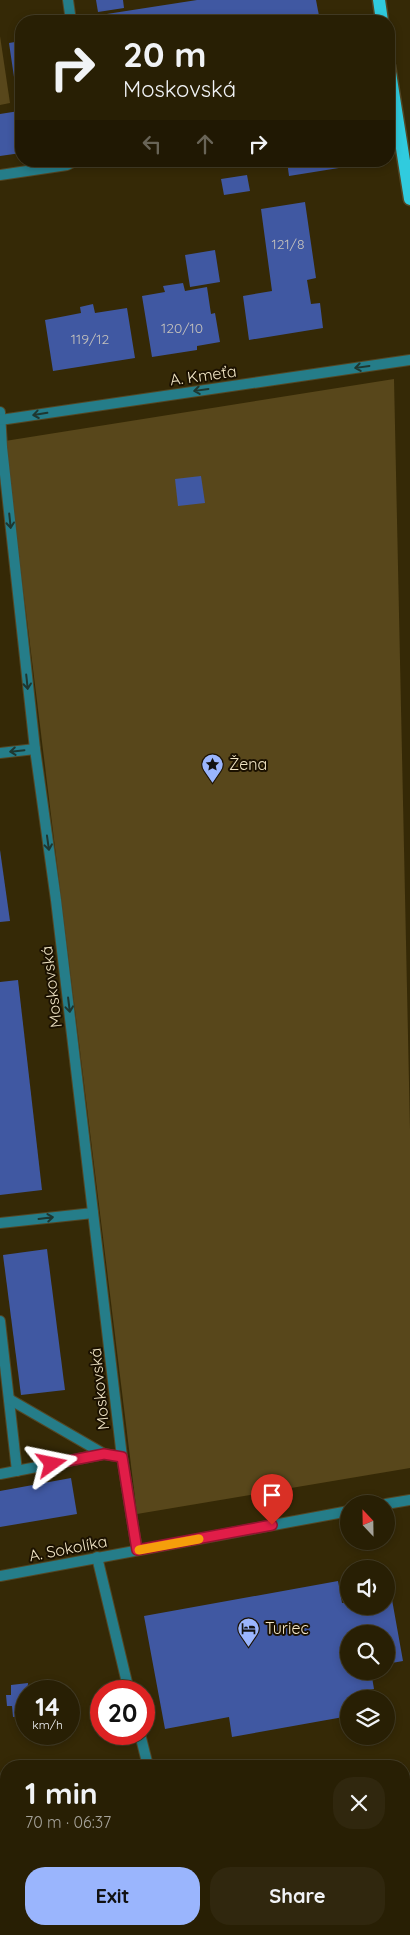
<!DOCTYPE html>
<meta charset="utf-8">
<style>
:root{--surface:#281f04;--page:#30270e;--text:#f1f3f6;--muted:#a5a29a;--line:#443d26;--accent:#9ab5fd}
body{margin:0;font-family:Quicksand,sans-serif;background:var(--page);color:var(--text);height:100vh;display:flex;flex-direction:column;font-size:19px;white-space:nowrap}
*{box-sizing:border-box;margin:0}
p{font-size:16px;color:var(--muted)}
.icon{flex:none;width:28px;height:28px;fill:none;stroke:currentColor;stroke-width:2;stroke-linecap:round;stroke-linejoin:round}
.map{position:relative;flex:1;overflow:hidden}
.sheet{position:absolute;left:0px;top:1760px;width:410px;height:175px;display:flex;flex-direction:column;background:var(--surface);border-radius:20px 20px 0 0;box-shadow:0 2px 8px #0003,0 0 0 1px var(--line)}
.sheet>*{flex:none}
.hud{position:absolute;left:15px;top:15px;width:380px;height:152px;border-radius:20px;box-shadow:0 2px 8px #0003,0 0 0 1px var(--line);background:#281f04;color:var(--text);overflow:hidden}
.needle{width:32px;rotate:338deg}
.tools{position:absolute;left:340px;top:1495px;display:grid;gap:10px}
.tools a{display:grid;place-items:center;width:55px;height:55px;border-radius:50%;background:var(--surface);box-shadow:0 2px 8px #0003,0 0 0 1px var(--line);font-size:25px}
.speed{position:absolute;left:15px;top:1680px;display:flex;gap:10px;font-size:25px;font-weight:700;text-align:center}
.speed>*{display:grid;place-content:center;width:65px;height:65px;border-radius:50%;background:var(--surface);box-shadow:0 2px 8px #0003,0 0 0 1px var(--line);line-height:1}
.speed small{font-size:12px;font-weight:400}
.speed .limit{border:8px solid #d22;background:#fff;color:#111}
.pin{position:absolute;display:grid;place-items:center;width:42px;height:42px;color:#fff;margin:-51px -21px;border-radius:50% 50% 50% 0;rotate:-45deg;box-shadow:0 0 5px #0007}
.pin .icon{rotate:45deg}
.me{position:absolute;width:55px;margin:-28px;rotate:78deg;stroke-linejoin:round;filter:drop-shadow(0 0 4px #0008)}
.turn{display:flex;align-items:center;gap:18px;height:105px;padding:0 25px;font-size:22px}
.turn .icon{width:65px;height:65px;stroke-width:2.5}
.turn b{display:block;font-size:35px;line-height:42px}
.lanes{display:flex;align-items:center;height:48px;padding:0 25px;background:#0003;justify-content:center;gap:25px;direction:ltr}
.lanes .off{opacity:.35}
.round{display:grid;place-items:center;flex:none;width:52px;height:52px;border-radius:20px;background:var(--page)}
.overview{display:flex;align-items:center;justify-content:space-between;height:85px;padding:0 25px}
h1{font-size:30px;font-weight:700;line-height:38px}
.button{display:flex;gap:10px;margin-top:auto;padding:10px 25px}
.button a{flex:1;height:58px;border-radius:20px;background:var(--accent);color:#111;font-size:20px;font-weight:700;line-height:58px;text-align:center}
.button a+a{background:var(--page);color:var(--text)}
.map>svg:first-child{display:block}
.green{fill:#58471b}
.building{fill:#4058a2}
.lines{fill:none;stroke-linecap:round;stroke-linejoin:round}
.service-casing{stroke:#534725;stroke-width:12}
.minor-casing{stroke:#534725;stroke-width:12}
.primary-casing{stroke:#534725;stroke-width:15}
.service{stroke:#257d89;stroke-width:10}
.minor{stroke:#257d89;stroke-width:10}
.primary{stroke:#30cbde;stroke-width:12}
.oneway{stroke:#1e3730}
.route-casing{stroke:#92132f;stroke-width:12}
.route{stroke:#e11d48;stroke-width:9}
.slow{stroke:#f59e0b;stroke-width:9}
.labels{text-anchor:middle;stroke-width:4;stroke-linejoin:round;paint-order:stroke}
.number-label{font-size:14px;fill:#c5c2bc}
.street-label{font-size:16px;fill:#f1e5c5;stroke:#1b1100}
.poi-label{font-size:16px;fill:#f1e5c5;stroke:#1b1100;text-anchor:start}
</style>
<div class="map">
<svg width="410" height="1935" viewBox="0 0 410 1935">
<rect width="100%" height="100%" fill="#352906"/>
<g class="green">
<path d="M0,36l10,67 -10,2z"/>
<path d="M394,379l16,751v338l-273,46 -132,-1073z"/>
</g>
<g class="building">
<path d="M96,0h27l1,8 -26,4z"/>
<path d="M197,0h119l4,21h-238l-1,-3z"/>
<path d="M21,41v112l-21,3v-42l19,-3 -10,-68z"/>
<path d="M287,161h57l1,6 -56,9z"/>
<path d="M247,175l3,16 -26,4 -3,-16z"/>
<path d="M305,202l11,76 -9,2 4,24 9,-1 3,25 -74,12 -6,-44 29,-5 -11,-82z"/>
<path d="M215,250l5,32 -30,5 -5,-32z"/>
<path d="M183,283l2,8 22,-4 4,27 4,-1 5,29 -23,4v4l-45,7 -10,-61 23,-4 -2,-6z"/>
<path d="M93,304l2,9 32,-5 8,50 -82,13 -8,-51 36,-7 -1,-6z"/>
<path d="M201,476l4,27 -27,3 -3,-27z"/>
<path d="M0,850l10,71 -10,1z"/>
<path d="M18,980l24,210 -42,5v-213z"/>
<path d="M47,1249l18,141 -44,5 -18,-140z"/>
<path d="M71,1478l6,36 -77,13v-36z"/>
<path d="M338,1581l4,22 7,-1v4h37v-11l5,-1 12,67 -17,3v-30h-37v37h22l3,18 -20,4 1,6h-6v17l-117,21 -3,-20 -64,12 -21,-113z"/>
<path d="M28,1683l-2,33 -13,1 -1,-11h-5l-1,-11h5v-10z"/>
</g>
<g class="lines">
<defs>
<g id="service">
<path d="M0,753l35,-4"/>
<path d="M0,1223l93,-10"/>
<path d="M0,1321l17,150"/>
<path d="M9,1399l95,55"/>
<path d="M0,1474l104,-20 18,3"/>
<path d="M97,1557l32,134"/>
<path d="M140,1734l8,32"/>
</g>
<g id="minor">
<path d="M68,0l3,21"/>
<path d="M0,175l67,-10 8,-4"/>
<path d="M0,412l2,35 33,302 21,151 66,557 15,93"/>
<path d="M0,420l410,-60"/>
<path d="M386,1504l24,-4"/>
<path d="M0,1576l349,-65"/>
</g>
<g id="primary">
<path d="M379,0l3,21"/>
<path d="M389,66l21,133"/>
</g>
</defs>
<use href="#service" class="service-casing"/>
<use href="#minor" class="minor-casing"/>
<use href="#primary" class="primary-casing"/>
<use href="#service" class="service"/>
<use href="#minor" class="minor"/>
<use href="#primary" class="primary"/>
</g>
<defs><path id="oneway-shaft" d="M-6 0H5M1.5-3L5.5 0L1.5 3" fill="none" stroke-width="1.6" stroke-linecap="round" stroke-linejoin="round" transform="scale(1.25)"/></defs>
<g class="oneway">
<use href="#oneway-shaft" transform="translate(362 367) rotate(172)"/>
<use href="#oneway-shaft" transform="translate(201 390) rotate(172)"/>
<use href="#oneway-shaft" transform="translate(40 414) rotate(171)"/>
<use href="#oneway-shaft" transform="translate(10 521) rotate(84)"/>
<use href="#oneway-shaft" transform="translate(27 682) rotate(84)"/>
<use href="#oneway-shaft" transform="translate(17 751) rotate(174)"/>
<use href="#oneway-shaft" transform="translate(48 843) rotate(82)"/>
<use href="#oneway-shaft" transform="translate(69 1005) rotate(83)"/>
<use href="#oneway-shaft" transform="translate(46 1218) rotate(-7)"/>
</g>
<g class="lines">
<defs>
<path id="route" d="M52,1464l52,-10 18,3 15,93 135,-25"/>
</defs>
<use href="#route" class="route-casing"/>
<use href="#route" class="route"/>
<path class="slow" d="M139,1550l60,-11"/>
</g>
<defs>
<symbol id="sight-pin" viewBox="-11 -11 22 30"><path d="M0 17L-7.5 6A9.5 9.5 0 1 1 7.5 6Z" fill="#9ab5fd" stroke="#1b1100"/><path d="M0-6L1.8-2.2L6-1.7L2.9 1.2L3.7 5.4L0 3.3L-3.7 5.4L-2.9 1.2L-6-1.7L-1.8-2.2Z" fill="#111"/></symbol>
<symbol id="hotel-pin" viewBox="-11 -11 22 30"><path d="M0 17L-7.5 6A9.5 9.5 0 1 1 7.5 6Z" fill="#9ab5fd" stroke="#1b1100"/><path d="M-6-4.5h1.5V1H6V5H4.5V3h-9V5H-6ZM-4 0a1.8 1.8 0 1 1 3.6 0ZM.5 0V-2.5h3Q6-2.5 6 0Z" fill="#111"/></symbol>
</defs>
<g fill-rule="evenodd">
<use href="#sight-pin" x="200" y="752" width="25" height="34"/>
<use href="#hotel-pin" x="236" y="1616" width="25" height="34"/>
</g>
<g class="labels">
<g class="number-label">
<text x="288" y="249">121/8</text>
<text x="182" y="333">120/10</text>
<text x="90" y="344">119/12</text>
</g>
<g class="street-label">
<text transform="translate(203 375) rotate(-8)" y="6">A. Kmeťa</text>
<text transform="translate(51 987) rotate(-97)" y="6">Moskovská</text>
<text transform="translate(99 1389) rotate(-96)" y="6">Moskovská</text>
<text transform="translate(68 1548) rotate(-11)" y="6">A. Sokolíka</text>
</g>
<g class="poi-label">
<text x="229" y="770">Žena</text>
<text x="265" y="1634">Turiec</text>
</g>
</g>
</svg>
<div class="tools">
<a><svg class="needle" viewBox="-14 -14 28 28"><path d="M0-13l5 13h-10z" fill="#e53935"/><path d="M0 13l5-13h-10z" fill="#a5a29a"/></svg></a>
<a><svg class="icon" aria-label="sound" viewBox="0 0 24 24"><path d="M4 9h4l5-4v14l-5-4H4zM17 9q2 3 0 6"/></svg></a>
<a><svg class="icon" aria-label="search" viewBox="0 0 24 24"><circle cx="10" cy="10" r="6"/><path d="M15 15l6 6"/></svg></a>
<a><svg class="icon" aria-label="layers" viewBox="0 0 24 24"><path d="M12 4l9 5-9 5-9-5zM3 14l9 5 9-5"/></svg></a>
</div>
<div class="speed"><div>14<small>km/h</small></div><div class="limit">20</div></div>
<div class="pin" style="left:272px;top:1525px;background:#d93025"><svg class="icon" aria-label="arrive" viewBox="0 0 24 24"><path d="M6 21V4h12l-3 4 3 4H6"/></svg></div>
<svg class="me" style="left:52px;top:1464px" viewBox="-20 -20 40 40"><path d="M0-17L14 15 0 8-14 15z" fill="#e11d48" stroke="#fff" stroke-width="4"/></svg>
<div class="hud">
<div class="turn"><svg class="icon" aria-label="right" viewBox="0 0 24 24"><path d="M7 20v-9h11M14 6l5 5-5 5"/></svg><div><b>20 m</b>Moskovská</div></div>
<div class="lanes"><svg class="icon off" aria-label="left" viewBox="0 0 24 24"><path d="M17 20v-9H6M10 6l-5 5 5 5"/></svg><svg class="icon off" aria-label="ahead" viewBox="0 0 24 24"><path d="M12 20V5M6 11l6-6 6 6"/></svg><svg class="icon" aria-label="right" viewBox="0 0 24 24"><path d="M7 20v-9h11M14 6l5 5-5 5"/></svg></div>
</div>
<section class="sheet">
<div class="overview"><div><h1>1 min</h1><p>70 m · 06:37</p></div><a class="round"><svg class="icon" aria-label="close" viewBox="0 0 24 24"><path d="M6 6l12 12M18 6L6 18"/></svg></a></div>
<div class="button"><a>Exit</a><a>Share</a></div>
</section>
</div>
